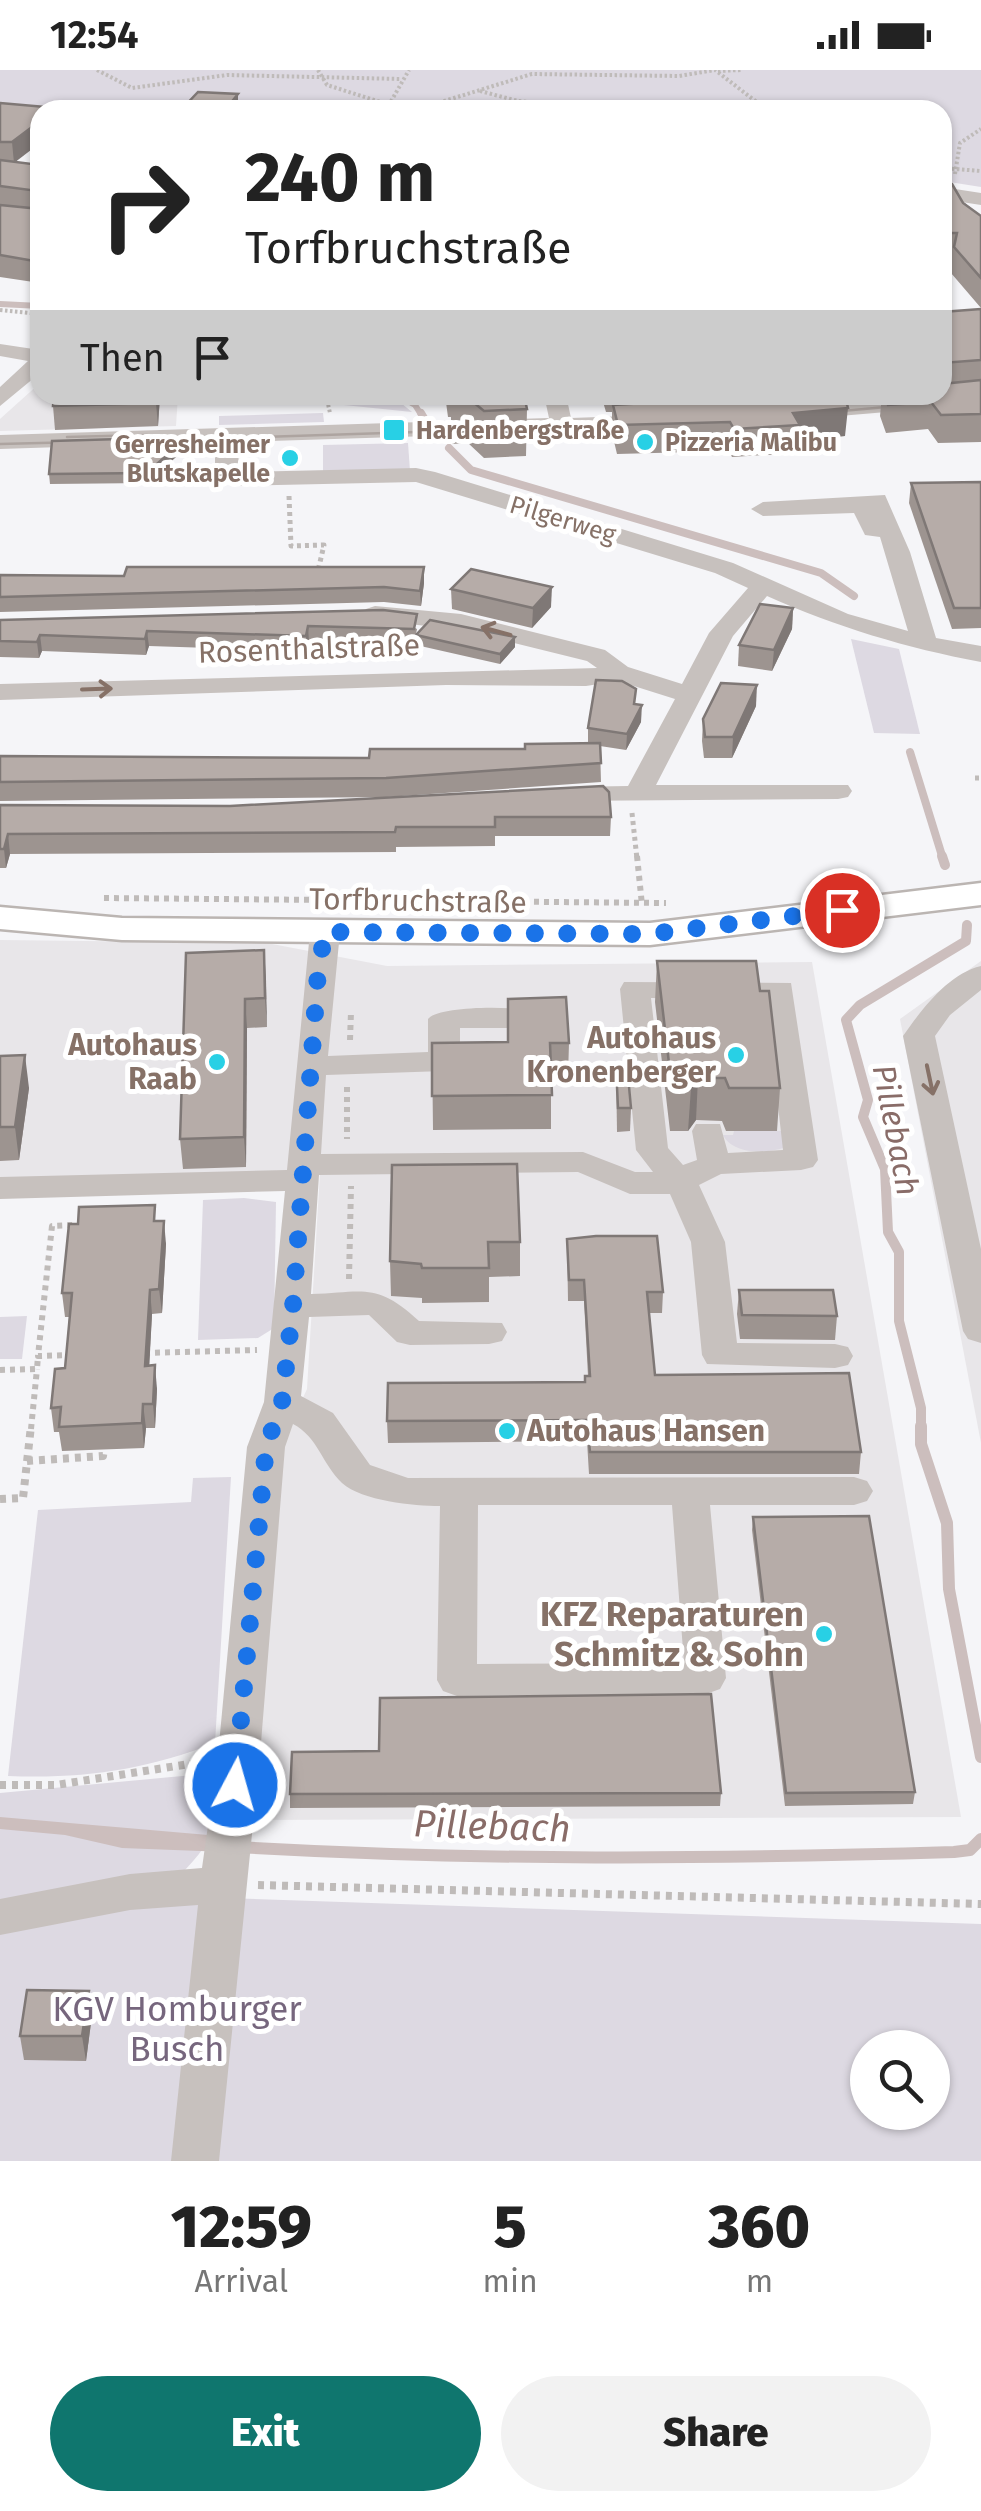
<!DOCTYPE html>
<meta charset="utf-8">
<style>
:root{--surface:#fff;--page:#f2f2f2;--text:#222;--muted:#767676;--accent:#0f766e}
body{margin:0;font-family:"Fira Sans",sans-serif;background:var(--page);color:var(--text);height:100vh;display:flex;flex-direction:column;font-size:38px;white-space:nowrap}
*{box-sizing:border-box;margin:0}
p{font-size:32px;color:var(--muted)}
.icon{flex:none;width:55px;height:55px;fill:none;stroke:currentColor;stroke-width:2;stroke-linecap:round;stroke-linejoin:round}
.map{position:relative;height:2091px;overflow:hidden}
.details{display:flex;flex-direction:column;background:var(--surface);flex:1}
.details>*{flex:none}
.hud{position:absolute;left:30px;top:30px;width:922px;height:305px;border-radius:30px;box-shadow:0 2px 8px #0004;background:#fff;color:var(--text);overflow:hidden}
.controls{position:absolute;left:850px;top:1960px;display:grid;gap:20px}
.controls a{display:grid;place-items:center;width:100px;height:100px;border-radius:50%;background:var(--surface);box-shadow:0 2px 8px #0004;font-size:50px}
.pin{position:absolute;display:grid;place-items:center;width:85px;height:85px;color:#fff;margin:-42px;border:5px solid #fff;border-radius:50%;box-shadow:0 2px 10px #0007}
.me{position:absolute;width:110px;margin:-55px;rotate:6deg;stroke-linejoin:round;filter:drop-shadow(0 0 8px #0008)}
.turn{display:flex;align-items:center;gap:35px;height:210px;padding:0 50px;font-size:45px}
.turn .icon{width:130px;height:130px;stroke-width:2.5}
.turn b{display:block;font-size:70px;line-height:85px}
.then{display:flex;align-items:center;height:95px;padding:0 50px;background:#0003;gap:20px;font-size:38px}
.eta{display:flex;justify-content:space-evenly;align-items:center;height:170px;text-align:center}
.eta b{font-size:60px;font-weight:800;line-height:70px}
.action{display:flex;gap:20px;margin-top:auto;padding:20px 50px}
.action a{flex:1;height:115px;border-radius:60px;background:var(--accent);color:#fff;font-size:40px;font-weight:800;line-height:115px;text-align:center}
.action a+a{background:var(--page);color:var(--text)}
.status{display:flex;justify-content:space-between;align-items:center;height:70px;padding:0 50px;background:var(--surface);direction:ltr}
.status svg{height:28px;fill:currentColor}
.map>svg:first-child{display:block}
.built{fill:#e8e6e9}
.green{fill:#ddd9e2;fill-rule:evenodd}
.water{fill:#ccbebd}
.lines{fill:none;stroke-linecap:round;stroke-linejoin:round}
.stream-far3{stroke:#ccbebd;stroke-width:6}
.stream-far2{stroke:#ccbebd;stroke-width:8}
.stream-far1{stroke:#ccbebd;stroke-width:10}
.stream{stroke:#ccbebd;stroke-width:12}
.major-casing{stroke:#bbb5b2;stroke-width:5}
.path-far3{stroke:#bfbbb9;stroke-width:4;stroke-dasharray:2.5 2.5;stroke-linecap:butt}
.path-far2{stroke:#bfbbb9;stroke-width:5;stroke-dasharray:4 4;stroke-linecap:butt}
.path-far1{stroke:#bfbbb9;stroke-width:6;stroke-dasharray:5 5;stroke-linecap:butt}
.path{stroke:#bfbbb9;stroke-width:8;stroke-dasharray:6 6;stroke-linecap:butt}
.minor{fill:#c7c1be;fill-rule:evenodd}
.major{fill:#fff;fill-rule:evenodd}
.tram{stroke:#ada4a0;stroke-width:2.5}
.wall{fill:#9d9490}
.shaded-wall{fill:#7f7876}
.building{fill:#b6aca8;stroke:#7f7876;stroke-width:2.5}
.oneway{stroke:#867167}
.route{stroke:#1a73e8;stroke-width:18;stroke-dasharray:0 32.4}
.poi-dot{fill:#28d0e5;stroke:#fff;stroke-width:4}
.labels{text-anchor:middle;stroke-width:10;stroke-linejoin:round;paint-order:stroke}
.far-poi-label{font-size:25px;font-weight:bold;fill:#867167;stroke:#fff;text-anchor:start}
.far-street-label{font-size:25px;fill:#867167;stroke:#fff}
.street-label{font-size:30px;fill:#867167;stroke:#fff}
.poi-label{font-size:30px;font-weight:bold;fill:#867167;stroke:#fff;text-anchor:end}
.water-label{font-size:32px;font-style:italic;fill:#896c68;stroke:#fff}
.near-poi-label{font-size:35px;font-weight:bold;fill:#867167;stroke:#fff;text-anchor:end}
.near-park-label{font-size:35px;fill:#76667d;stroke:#fff}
.near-water-label{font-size:38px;font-style:italic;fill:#896c68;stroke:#fff}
</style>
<div class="status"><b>12:54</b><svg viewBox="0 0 49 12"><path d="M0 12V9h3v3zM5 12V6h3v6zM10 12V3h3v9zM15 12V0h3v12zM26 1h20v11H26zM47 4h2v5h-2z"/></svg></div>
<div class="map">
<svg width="981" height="2091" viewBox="0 0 981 2091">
<rect width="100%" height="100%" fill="#f5f5f8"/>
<g class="built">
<path d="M40,313v12h138l-2,31 -176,5v-12z"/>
<path d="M0,870l267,3 120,23 425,-4 149,855 -715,3 28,-359 33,-72 13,-216 -320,6z"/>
<path d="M981,891v482l-81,-424z"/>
</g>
<g class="green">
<path d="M0,0h981v117l-38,-6 -1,-71h-881l-61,-5z"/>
<path d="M333,325h58l21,17 -78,-8z"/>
<path d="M323,343l1,9 -105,3v-9z"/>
<path d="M408,373l2,28 -87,2v-28z"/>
<path d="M851,569l48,10 21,85 -46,-1z"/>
<path d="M734,1061h51l1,16c-18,7 -53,8 -63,-12h10z"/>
<path d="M244,1128l32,4 -2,126 -16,10 -60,2 5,-140z"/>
<path d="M27,1246l-5,43h-22v-42z"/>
<path d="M231,1407l-16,266c-70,27 -132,36 -207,33l30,-266 153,-8 2,-24z"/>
<path d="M193,1705l16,6c12,71 -10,65 -44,115l816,28v237h-981v-368zM868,1978h64v64h-64z"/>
</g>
<path class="water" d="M0,1747l208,18 18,17 -104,-4 -57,-13 -65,-6z"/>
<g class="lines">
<g class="stream-far3">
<path d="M0,234l40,2"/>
<path d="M397,325l18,10 7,11"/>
</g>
<g class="stream-far2">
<path d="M421,343l3,5"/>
<path d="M449,378l22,22 350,103 33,23"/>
<path d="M910,682l33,107"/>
</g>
<g class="stream-far1">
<path d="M942,786l3,9"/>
<path d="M921,1359v-21l-22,-87v-69l-11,-20 -3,-63 -22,-52 5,-17 -22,-80 14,-15 106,-64 1,-16"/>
</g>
<g class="stream">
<path d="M921,1356v18l26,79 2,66 32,168"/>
<path d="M237,1777c239,14 478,12 717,5l16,-2 11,-11"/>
</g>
<defs>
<path id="major" d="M981,813v22l-331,40 -528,-5 -122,-11v-22l122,11 528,5z"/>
</defs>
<use href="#major" class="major-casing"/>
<g class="path-far3">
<path d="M97,0l35,18 95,-13 174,4"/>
<path d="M318,0l9,15 60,19"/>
<path d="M718,1l24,-1"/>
<path d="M480,21l38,10 101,9"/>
<path d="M386,40l23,-40"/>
<path d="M415,40l117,-36 147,2 36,-6 52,40"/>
<path d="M942,98l39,3"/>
<path d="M955,104l5,-31 21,-14"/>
<path d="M0,240l40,4"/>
<path d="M326,325l4,18"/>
<path d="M303,330l23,-1"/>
</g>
<g class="path-far2">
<path d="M289,426l2,50 33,-1 -7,30"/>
<path d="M975,708h6"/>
<path d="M632,743l5,46"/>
</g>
<g class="path-far1">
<path d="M637,786l5,49"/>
<path d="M104,828l562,5"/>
<path d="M350,970l1,-28"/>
<path d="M347,1017v52"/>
<path d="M349,1209l2,-93"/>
<path d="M145,1283l112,-3"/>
<path d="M72,1285l-34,1 14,-130 23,-1"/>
<path d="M0,1300l37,-1 1,-13"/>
<path d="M31,1359l6,-60"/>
</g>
<g class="path">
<path d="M27,1391l76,-5 1,-7"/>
<path d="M0,1429l23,-1 8,-72"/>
<path d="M0,1715h56l146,-23"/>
<path d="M258,1815l723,19"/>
</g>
<g class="minor">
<path d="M942,117l39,6v12l-39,-6z"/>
<path d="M942,189l9,2v8l-9,2z"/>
<path d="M0,274l40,6v23l-40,33v-19l28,-26 -28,-5z"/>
<path d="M981,320v14l-177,15 -11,-7 11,-7z"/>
<path d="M544,325h22l5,23 84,-3 11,7 -11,7 -417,13 1,30 177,-4 19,4 298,91 115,51 60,17 -28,-94 -15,-2 -11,-22 -91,3 -12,-7 12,-7 122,-7 25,57 26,86 45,8v16c-75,-14 -144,-35 -214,-66l-34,40 -77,149h192l4,6 -4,6 -10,2 -279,2 -4,-6 14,-8 59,-1 47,-87 -57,-18 -32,5 -140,-1 -446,15v-16l597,-16 -10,-7 -126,-31 -95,-11 -4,-5 4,-5 9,-3 86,8 144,36 23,17 54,17 27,-51 39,-45 -33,-15 -299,-91 -185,4 -16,-10v-34l-215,7v-14l549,-17z"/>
<path d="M325,853l15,9 -12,124 100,-4v-33c11,-15 116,-15 127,0l-16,9h-79v33l-16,10 -118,4 -5,79 262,-2 52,20h18l-17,-22 -16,-161 4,-7 167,1 27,177 -5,7 -12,3 -80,4 -22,11 26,57 12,101 98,1 13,3 5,9 -5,9 -13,3 -128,-4 -5,-9 -11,-113 -21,-48h-40l-52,-22 -259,3 -8,119c54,-2 66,-12 108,27l83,2 5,9 -5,9 -13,3 -79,1 -13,-3 -28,-27 -60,2 -8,79 32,17 37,52 38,13 446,-1 13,4 6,10 -6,10 -13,4h-144l16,173 -6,11 -14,5 -249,2 -14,-5 -6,-11 3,-174c-26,0 -78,-5 -98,-23 -20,-19 -24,-46 -49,-59l-8,23 -25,308 -41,406h-48l27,-256 -68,5 -130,25v-36l130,-25 72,-6 16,-113 29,-308 17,-45 21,-211 -285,8v-22l287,-7 23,-238zM651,928l115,1 17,151 -55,3 -8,-29h-24l-4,7 5,29 -14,5 -15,-17zM478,1435h194l12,158 -207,1z"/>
<path d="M981,896v24l-31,25 -15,21 46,213v94l-13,-4 -5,-8 -60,-295c19,-27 45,-62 78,-70z"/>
</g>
<use href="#major" class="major"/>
<g class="tram">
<path d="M819,343l90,-8"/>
<path d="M67,367l80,-2"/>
<path d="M135,371l505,-16"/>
<path d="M0,374l80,-2"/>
</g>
</g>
<g class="wall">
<path d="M0,33l57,5v2h-17l-24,52 24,3v118l-40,-6z"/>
<path d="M942,115l39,31v92l-30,-35 1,-14 -10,-1z"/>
<path d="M981,239v133l-43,1 -10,-14 -42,4 -6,-17 2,-21h60v-83z"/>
<path d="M160,325l-2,31 -103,4 -2,-24z"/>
<path d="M270,325h33v9l-33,1z"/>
<path d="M445,325h79l3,14 -1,47 -42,2 -16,-15 -17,1v-27h-3z"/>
<path d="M601,325h244v41l-46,4 -1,13 -66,4 -3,-6 -112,3 -5,-21v-21h-6z"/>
<path d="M178,375v10l-30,28 -98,1 -1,-10z"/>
<path d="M981,412v146l-29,1 -43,-126 2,-20z"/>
<path d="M424,497v16l-3,23 -37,-4 -384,10v-37l124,1z"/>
<path d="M451,519l100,18 -19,21 -80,-19z"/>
<path d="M793,538l-1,21 -20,42 -34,-5 1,-21z"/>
<path d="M383,540l34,19 -1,5 99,13 -15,17 -84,-19v-8l-2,8 -105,-3 -2,9 -158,-5 -3,9 -104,-4 -3,7 -39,-1v-37z"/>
<path d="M635,634l6,18 -15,28 -26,-4 1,36 -214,15 -387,4v-45l369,2 156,-9 63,-5v-16z"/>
<path d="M756,636l-24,52h-28l-2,-17 1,-22z"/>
<path d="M0,735l611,12 -1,19h-115v10l-99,1v5l-386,2 -4,14h-6z"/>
<path d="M264,880l3,77 -20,1 -1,139 -63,2 -3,-30z"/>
<path d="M657,891l103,30 20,97 -3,43h-51l-4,-10 -26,-1 -8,11h-18l-15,-129z"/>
<path d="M432,973h137l-1,33 -17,1v52l-118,1z"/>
<path d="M0,986l29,32 -10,72 -19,1z"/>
<path d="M616,995l15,43 -1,23 -13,1z"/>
<path d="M392,1095l128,77v34l-31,1v25l-67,1v-5l-31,-2 -1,-35z"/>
<path d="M156,1151l10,23 -4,69 -10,1 -3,51 8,24 -2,39h-9l-2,20 -82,3 -3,-19h-5l-3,-24 14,-40 4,-51h-4l-3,-24z"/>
<path d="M567,1169l96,53 -1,21h-13l6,62 206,77 -2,22h-270l-2,-33 -199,2 -1,-22 198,-39 3,-6 -4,-75h-16z"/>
<path d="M739,1220l98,26 -2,24 -95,-1 -3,-25z"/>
<path d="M753,1447l162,275 -2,12 -128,2 -33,-276z"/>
<path d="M721,1723l-1,13 -430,2v-14z"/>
<path d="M89,1921l3,24 -6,46 -62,-1 -4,-24z"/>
</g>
<g class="shaded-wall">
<path d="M238,24v12l-3,4h-10z"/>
<path d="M40,51v22l-26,20 -2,-21z"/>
<path d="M156,325h4l-2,31 -2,-23z"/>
<path d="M848,338l-3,28 -46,4 1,-15 -7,-12z"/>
<path d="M178,375v10l-30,28 -1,-10z"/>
<path d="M424,497v16l-3,23 -1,-15z"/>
<path d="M552,517l-1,20 -19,21 1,-20z"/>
<path d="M793,538l-1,21 -20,42 2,-21z"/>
<path d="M308,556l1,16 -2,9 -1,-15z"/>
<path d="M147,561l2,15 -3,9 -1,-16z"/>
<path d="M40,565l2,16 -3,7 -2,-16z"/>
<path d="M515,567v10l-15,17v-10z"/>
<path d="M757,615l-1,21 -24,52 1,-21z"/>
<path d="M642,635l-1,17 -15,28 1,-16z"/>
<path d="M8,764l2,20 -4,14 -2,-19z"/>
<path d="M264,880l2,29 1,48 -2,-29z"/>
<path d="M245,929l2,29 -1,139 -2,-30z"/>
<path d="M25,985l4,33 -10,72 -4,-33z"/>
<path d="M698,1008l-2,42 -8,11 3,-43z"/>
<path d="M164,1151l2,23 -4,69 -3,-24z"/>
<path d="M150,1220l2,24 -4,76 -3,-24z"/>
<path d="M155,1295l2,24 -2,39 -2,-24z"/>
<path d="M143,1334l3,24 -2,20 -2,-25z"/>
<path d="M89,1921l3,24 -6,46 -4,-25z"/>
</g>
<g class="building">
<path d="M198,22l40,2 -13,16h-44z"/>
<path d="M0,33l57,5 -2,2h-15v11l-28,21h-12z"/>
<path d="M0,90l40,5v41l-2,-15 -38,-5z"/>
<path d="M952,114l11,19 18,13v62l-27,-31 3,-14h-15v-48z"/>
<path d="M0,135l40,4v53l-40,-7z"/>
<path d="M981,239v51l-39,3v-51z"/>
<path d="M981,310v34l-40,1 -10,-13 -43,3 -3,-10h57v-11z"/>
<path d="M54,325h102v8l-103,3z"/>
<path d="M451,325h73l3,14 -43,2 -17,-14h-16z"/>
<path d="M777,325h68l3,13 -55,5 7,12 -66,4 -4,-7 -112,3 -5,-20z"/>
<path d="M155,368l23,7 -31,28 -98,1 3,-33z"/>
<path d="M981,412v126h-27l-43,-125z"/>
<path d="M127,497h297l-4,24 -36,-4 -384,10v-22l124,1z"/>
<path d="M471,499l81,18 -19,21 -82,-19z"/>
<path d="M760,534l33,4 -19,42 -35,-5z"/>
<path d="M383,540l34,4 -3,15 -106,-3 -2,10 -159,-5 -2,8 -105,-4 -3,7 -37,-1v-21z"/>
<path d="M430,550l85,17 -15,17 -84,-19z"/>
<path d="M596,610l26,1 14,8 -2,15 8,1 -15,29 -39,-6z"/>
<path d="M721,613l36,2 -24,52h-28l-2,-18z"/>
<path d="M600,673l1,20 -215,15 -386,4v-26l369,2 1,-9h155v-5z"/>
<path d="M603,716l6,6 2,25h-116v10h-99l-1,5 -387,2 -4,15h-4v-44l230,1z"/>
<path d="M264,880l1,48 -20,1 -1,138 -64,2 6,-186z"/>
<path d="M657,891h99l4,30h9l11,97h-51l-4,-10h-27l-7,10 -19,1z"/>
<path d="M566,927l3,46h-19l2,52 -120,1v-53l76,-1v-43z"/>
<path d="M25,985l-10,72h-15v-71z"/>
<path d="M616,995h11l4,43h-13z"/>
<path d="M517,1094l3,78h-32l1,26h-67l-1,-4 -31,-3 2,-96z"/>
<path d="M155,1135l-1,16h10l-5,68 -9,1 -5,76 10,-1 -2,39h-10l-1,19 -83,4 2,-20 -10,1 4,-39 10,-1 7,-75h-10l7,-69h9l1,-17z"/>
<path d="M596,1166h61l6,56h-16l8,83 194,-2 12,79h-271l-3,-32 -200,1 1,-38 197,-1v-6h5l-6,-96h-15l-2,-41z"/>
<path d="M739,1220h94l4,26 -95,-1z"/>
<path d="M869,1446l46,276 -129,1 -33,-276z"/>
<path d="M711,1624l10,99 -431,1 2,-42 87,-1 1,-53z"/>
<path d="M27,1920l62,1 -7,45h-62z"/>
</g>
<defs><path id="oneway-shaft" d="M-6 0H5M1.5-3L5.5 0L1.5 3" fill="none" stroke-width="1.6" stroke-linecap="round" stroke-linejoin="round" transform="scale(2.5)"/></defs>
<g class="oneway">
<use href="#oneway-shaft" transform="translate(496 561) rotate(-165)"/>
<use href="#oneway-shaft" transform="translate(97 619) rotate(-2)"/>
<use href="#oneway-shaft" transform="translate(930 1010) rotate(78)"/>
</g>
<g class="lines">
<path class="route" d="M235,1715l31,-338 16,-45 11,-96 25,-334 7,-40 325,2 192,-24"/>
</g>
<g class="poi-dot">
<rect x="382" y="348" width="24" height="24" rx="5"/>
<circle cx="645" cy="372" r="10"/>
<circle cx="290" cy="388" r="10"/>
<circle cx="736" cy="985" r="10"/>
<circle cx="217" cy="992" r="10"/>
<circle cx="507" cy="1361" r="10"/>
<circle cx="824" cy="1564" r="10"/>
</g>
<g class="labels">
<g class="far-poi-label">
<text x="416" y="369">Hardenbergstraße</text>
<text x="665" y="381">Pizzeria Malibu</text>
<text x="270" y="383" text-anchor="end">Gerresheimer<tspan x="270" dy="29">Blutskapelle</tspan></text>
</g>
<g class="far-street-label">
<text transform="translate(563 449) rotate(17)" y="9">Pilgerweg</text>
</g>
<g class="street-label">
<text transform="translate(309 579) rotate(-2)" y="10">Rosenthalstraße</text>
<text transform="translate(418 831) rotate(1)" y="10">Torfbruchstraße</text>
</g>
<g class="poi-label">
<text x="716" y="978">Autohaus<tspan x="716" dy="34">Kronenberger</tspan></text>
<text x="197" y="985">Autohaus<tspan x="197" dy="34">Raab</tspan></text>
<text x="527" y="1371" text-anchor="start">Autohaus Hansen</text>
</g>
<g class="water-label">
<text transform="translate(896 1060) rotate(79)" y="11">Pillebach</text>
</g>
<g class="near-poi-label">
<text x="804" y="1556">KFZ Reparaturen<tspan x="804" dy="40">Schmitz &amp; Sohn</tspan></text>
</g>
<g class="near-park-label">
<text x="177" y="1951">KGV Homburger<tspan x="177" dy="40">Busch</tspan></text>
</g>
<g class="near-water-label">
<text transform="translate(492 1756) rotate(2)" y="13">Pillebach</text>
</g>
</g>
</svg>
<div class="controls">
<a><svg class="icon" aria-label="search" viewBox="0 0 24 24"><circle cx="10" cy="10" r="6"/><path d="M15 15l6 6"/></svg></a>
</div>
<div class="pin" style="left:842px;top:840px;background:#d93025"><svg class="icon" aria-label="arrive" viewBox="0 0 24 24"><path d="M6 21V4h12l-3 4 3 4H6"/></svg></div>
<svg class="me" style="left:235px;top:1715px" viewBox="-20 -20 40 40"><circle r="17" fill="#1a73e8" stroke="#fff" stroke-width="3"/><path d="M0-11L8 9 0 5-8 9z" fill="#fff"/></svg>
<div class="hud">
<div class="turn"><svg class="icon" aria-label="right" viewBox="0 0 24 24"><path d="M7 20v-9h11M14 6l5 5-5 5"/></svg><div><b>240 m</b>Torfbruchstraße</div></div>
<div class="then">Then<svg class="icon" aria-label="arrive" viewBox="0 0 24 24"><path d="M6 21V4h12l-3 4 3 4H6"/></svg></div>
</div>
</div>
<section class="details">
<div class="eta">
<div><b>12:59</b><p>Arrival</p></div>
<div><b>5</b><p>min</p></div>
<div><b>360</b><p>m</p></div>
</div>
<div class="action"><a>Exit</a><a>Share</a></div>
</section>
